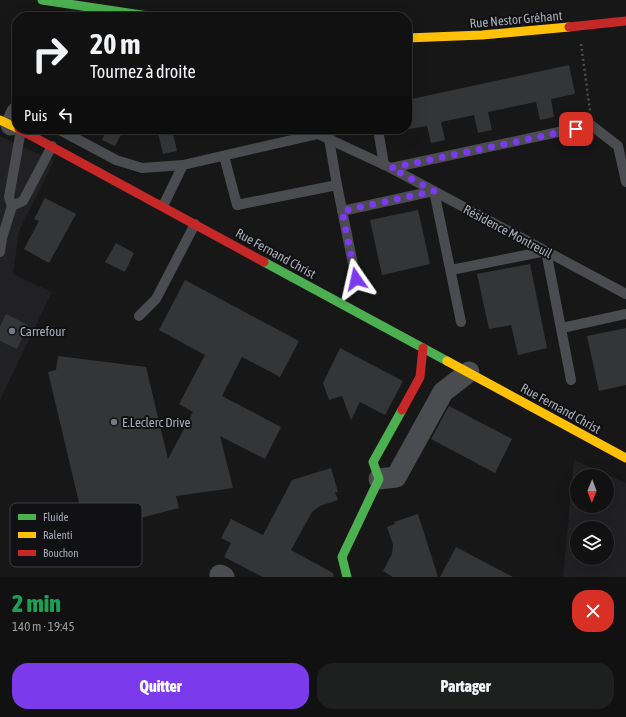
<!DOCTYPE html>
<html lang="fr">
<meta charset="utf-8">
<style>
:root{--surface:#111;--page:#1e1f1f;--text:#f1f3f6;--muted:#9c9d9f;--line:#303131;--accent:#7c3aed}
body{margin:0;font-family:"Asap Condensed",sans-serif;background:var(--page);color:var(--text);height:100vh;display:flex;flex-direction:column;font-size:15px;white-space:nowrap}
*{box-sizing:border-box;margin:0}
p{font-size:13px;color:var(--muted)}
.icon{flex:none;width:22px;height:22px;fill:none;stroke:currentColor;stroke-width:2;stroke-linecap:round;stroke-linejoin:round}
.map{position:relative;height:577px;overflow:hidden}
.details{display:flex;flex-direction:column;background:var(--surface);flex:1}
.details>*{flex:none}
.hud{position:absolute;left:12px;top:12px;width:400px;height:122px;border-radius:16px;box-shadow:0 4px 16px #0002,0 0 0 1px var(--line);background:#111;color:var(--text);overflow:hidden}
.needle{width:26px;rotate:181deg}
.controls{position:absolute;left:570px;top:469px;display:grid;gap:8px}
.controls a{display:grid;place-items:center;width:44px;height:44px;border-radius:50%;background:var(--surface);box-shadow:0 4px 16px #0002,0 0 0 1px var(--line);font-size:20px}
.pin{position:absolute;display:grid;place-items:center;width:34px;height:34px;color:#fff;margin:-17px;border-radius:8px;box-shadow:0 2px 6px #0006}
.me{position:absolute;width:44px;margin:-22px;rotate:349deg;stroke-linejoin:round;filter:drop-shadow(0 0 3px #0008)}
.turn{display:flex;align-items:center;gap:14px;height:84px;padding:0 12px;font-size:18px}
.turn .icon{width:52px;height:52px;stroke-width:2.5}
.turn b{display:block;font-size:28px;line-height:34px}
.then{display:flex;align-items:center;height:38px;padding:0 12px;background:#0003;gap:8px;font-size:15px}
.round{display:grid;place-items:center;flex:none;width:42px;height:42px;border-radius:16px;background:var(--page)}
.head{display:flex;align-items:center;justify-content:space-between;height:68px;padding:0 12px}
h1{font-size:24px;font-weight:800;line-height:30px;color:#1e9e55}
.action{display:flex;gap:8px;margin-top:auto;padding:8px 12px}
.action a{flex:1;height:46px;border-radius:16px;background:var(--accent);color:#fff;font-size:16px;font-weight:800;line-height:46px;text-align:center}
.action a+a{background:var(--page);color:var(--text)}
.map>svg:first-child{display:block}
.built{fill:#212124;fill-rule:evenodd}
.building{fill:#343537}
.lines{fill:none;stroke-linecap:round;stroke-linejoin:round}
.path{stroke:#4d4e52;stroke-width:2.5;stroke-dasharray:2 3;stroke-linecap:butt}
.lane{stroke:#4b4c50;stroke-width:10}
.street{stroke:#4b4c50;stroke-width:21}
.fast{stroke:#4caf50;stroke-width:9}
.slow{stroke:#ffc107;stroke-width:9}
.jam{stroke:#c62828;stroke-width:9}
.route{stroke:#7c3aed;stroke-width:7;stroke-dasharray:0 12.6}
.poi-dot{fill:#757880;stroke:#111113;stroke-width:1.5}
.labels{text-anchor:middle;stroke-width:4;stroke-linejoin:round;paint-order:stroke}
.street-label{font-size:13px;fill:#a8adb8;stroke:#111113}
.poi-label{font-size:13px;fill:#a8adb8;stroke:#111113;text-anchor:start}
.key{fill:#111113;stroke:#3e4045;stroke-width:1}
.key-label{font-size:11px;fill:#a8adb8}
</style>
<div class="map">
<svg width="626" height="577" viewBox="0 0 626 577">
<rect width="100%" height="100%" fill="#171717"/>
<g class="built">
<path d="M0,136l54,25 -35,70 -6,43 39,18 -52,108z"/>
<path d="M574,460l52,23v94h-63zM577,476h30v30h-30zM577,528h30v30h-30z"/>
</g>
<g class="building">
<path d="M569,65l6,29 -24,5 3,18 -14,3 -4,-18 -48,10 4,18 -14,3 -4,-18 -33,7 4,18 -14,3 -4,-17 -18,3 -2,-9v-20z"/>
<path d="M107,129h17l-9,17 -13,-6z"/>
<path d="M157,129h15l5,22 -14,3z"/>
<path d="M45,198l31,16 -27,49 -25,-14 15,-28 -5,-2z"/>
<path d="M418,210l12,54 -48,11 -12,-55z"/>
<path d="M116,243l18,10 -9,19 -20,-10z"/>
<path d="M530,264l17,84 -29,7 -7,-30 -22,4 -12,-55z"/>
<path d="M185,280l114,61 -19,36 -38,-20 -20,39 59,31 -16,32 -45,-23 13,52 -57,8 3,12 -93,24 -38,-160 8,-2 2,-14 88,11 22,92 25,-47 -14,-8 26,-49 -46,-25z"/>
<path d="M6,314l22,11 -11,24 -17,-8v-15z"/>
<path d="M626,328v57l-27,6 -12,-55z"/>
<path d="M340,348l63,33 -18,34 -25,-13 -9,18 -9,-24 -13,4 -6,-17z"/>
<path d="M449,406l63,33 -17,34 -64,-34z"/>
<path d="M331,468l7,24h-3l3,8 -18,6 -8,6 -21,38 42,23 1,4h-71l-39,-20 7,-14 -10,-5 10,-19 32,16 29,-55z"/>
<path d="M418,514l20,63h-45l-10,-6 9,-17 1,-9 -6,-18 8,-3 -1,-2z"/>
<path d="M456,547l57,30h-73z"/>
</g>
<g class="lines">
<path class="path" d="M581,44l9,67"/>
<g class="lane">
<path d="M58,129l58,31 26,8 41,-3"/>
<path d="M378,129l6,36"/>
<path d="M21,130l-12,67 3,9 11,-5 29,-55"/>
<path d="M318,134l22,-5"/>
<path d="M224,156l13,49 100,-20 -8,-46"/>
<path d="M391,168l235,126"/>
<path d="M337,185l19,94"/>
<path d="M163,206l20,-41 135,-31 73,34 200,-43 27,21 8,36"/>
<path d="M342,211l92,-20 27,131"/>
<path d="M0,252l2,-14 10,-32"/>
<path d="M451,270l95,-19 25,129"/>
<path d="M139,316l17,-17 39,-75"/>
<path d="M562,328l64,-14"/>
</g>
<g class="street">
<path d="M11,125l6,-13"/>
<path d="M379,479l17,-2 47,-85 26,-20"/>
<path d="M220,575l4,2"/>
</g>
<g class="fast">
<path d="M42,0l113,17"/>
<path d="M264,262l183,99"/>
<path d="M347,577l-5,-20 37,-78 -6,-17 29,-52"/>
</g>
<g class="slow">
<path d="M407,38l75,-3 87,-8"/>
<path d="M0,120l17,8"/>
<path d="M447,361l179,97"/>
</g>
<g class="jam">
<path d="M569,27l57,-6"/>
<path d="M19,129l245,133"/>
<path d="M402,410l18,-33 3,-29"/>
</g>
</g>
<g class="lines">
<path class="route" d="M356,279l-14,-68 92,-20 -43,-23 185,-39"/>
</g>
<g class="poi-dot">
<circle cx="12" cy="331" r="4"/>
<circle cx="114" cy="422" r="4"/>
</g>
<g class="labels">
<g class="street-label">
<text transform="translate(516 19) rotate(-5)" y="5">Rue Nestor Gréhant</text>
<text transform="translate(508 231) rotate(28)" y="5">Résidence Montreuil</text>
<text transform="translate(276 253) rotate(29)" y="5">Rue Fernand Christ</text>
<text transform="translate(561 408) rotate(29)" y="5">Rue Fernand Christ</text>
</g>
<g class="poi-label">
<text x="20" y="336">Carrefour</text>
<text x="122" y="427">E.Leclerc Drive</text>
</g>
</g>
<rect x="10" y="503" width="132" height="64" rx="6" class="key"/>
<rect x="18" y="514" width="18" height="6" fill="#4caf50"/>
<rect x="18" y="532" width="18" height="6" fill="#ffc107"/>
<rect x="18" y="550" width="18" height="6" fill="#c62828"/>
<g class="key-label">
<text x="43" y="521">Fluide</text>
<text x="43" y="539">Ralenti</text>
<text x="43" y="557">Bouchon</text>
</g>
</svg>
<div class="controls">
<a><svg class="needle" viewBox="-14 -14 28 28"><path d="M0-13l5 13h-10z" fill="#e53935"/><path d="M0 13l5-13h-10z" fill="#9c9d9f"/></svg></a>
<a><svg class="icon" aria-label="layers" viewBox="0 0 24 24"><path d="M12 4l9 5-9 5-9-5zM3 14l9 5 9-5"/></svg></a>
</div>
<div class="pin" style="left:576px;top:129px;background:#d93025"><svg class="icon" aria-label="arrive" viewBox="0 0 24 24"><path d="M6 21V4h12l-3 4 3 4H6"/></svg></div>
<svg class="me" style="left:356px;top:279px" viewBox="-20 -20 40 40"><path d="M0-17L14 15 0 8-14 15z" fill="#7c3aed" stroke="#fff" stroke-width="4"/></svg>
<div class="hud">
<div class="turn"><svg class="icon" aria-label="right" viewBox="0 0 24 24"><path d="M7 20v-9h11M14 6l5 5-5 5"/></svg><div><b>20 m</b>Tournez à droite</div></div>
<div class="then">Puis<svg class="icon" aria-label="left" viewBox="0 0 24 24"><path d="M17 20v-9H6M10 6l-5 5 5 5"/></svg></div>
</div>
</div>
<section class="details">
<div class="head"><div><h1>2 min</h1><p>140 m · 19:45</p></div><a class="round" style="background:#d93025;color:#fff"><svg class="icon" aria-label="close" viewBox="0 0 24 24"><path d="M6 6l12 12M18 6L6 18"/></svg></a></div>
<div class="action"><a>Quitter</a><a>Partager</a></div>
</section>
